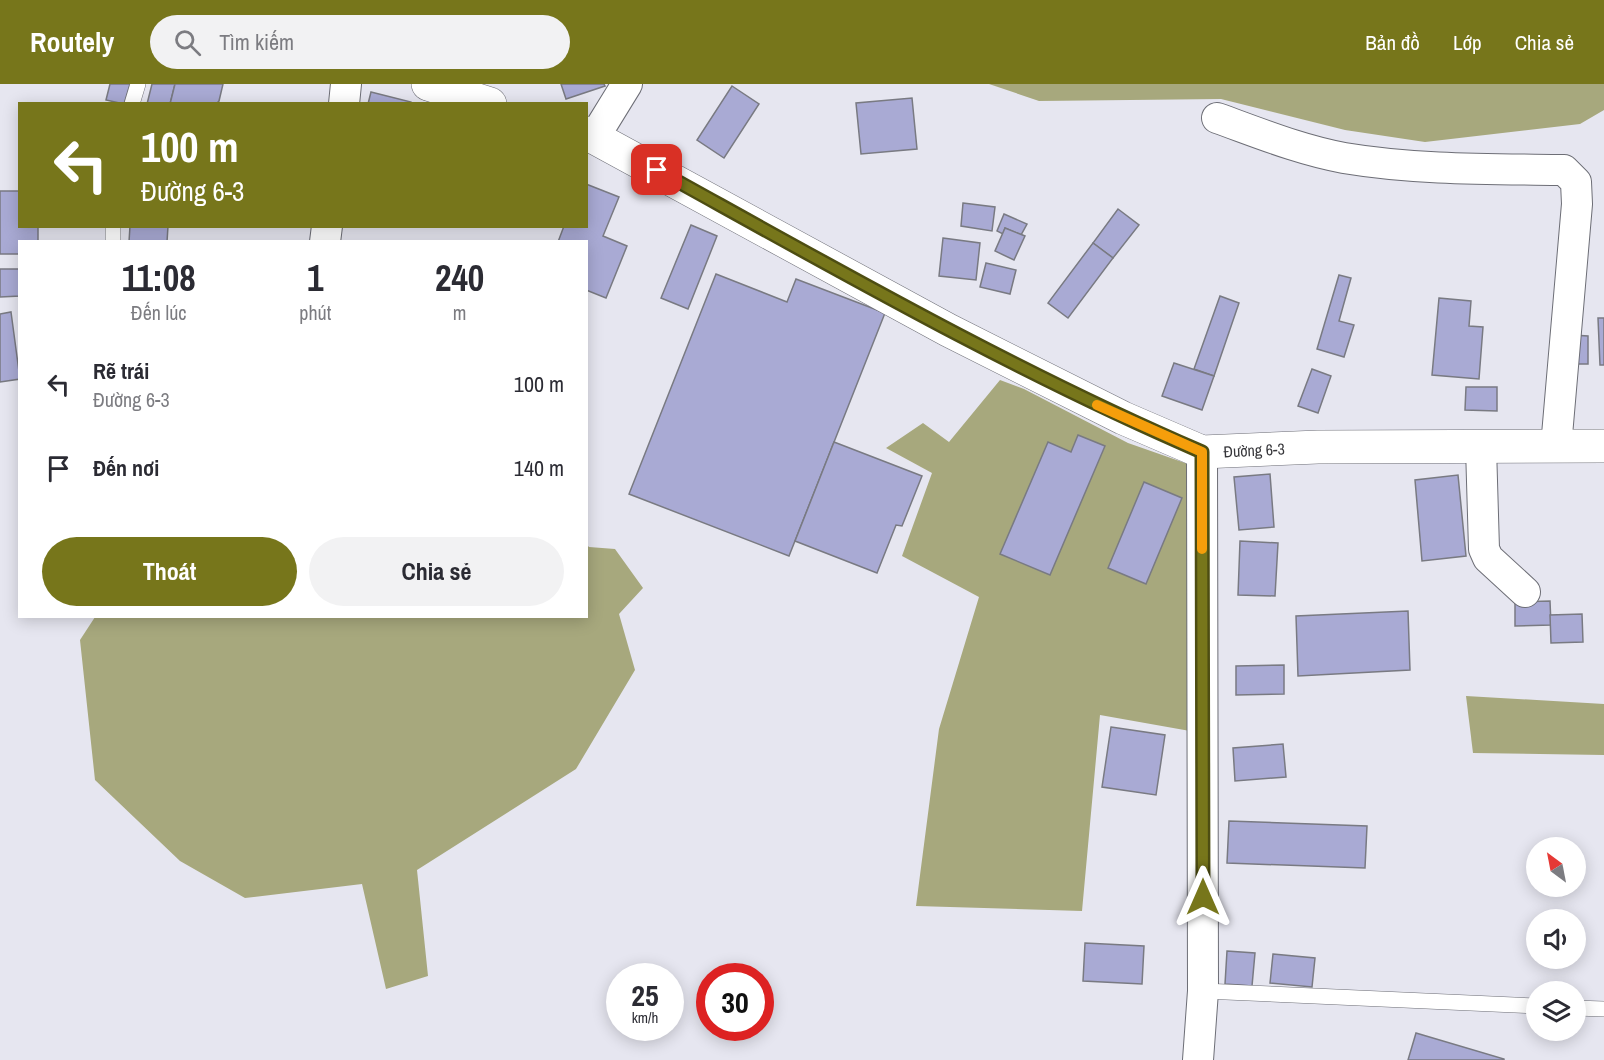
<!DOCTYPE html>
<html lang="vi">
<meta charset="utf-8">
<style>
:root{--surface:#fff;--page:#f2f2f3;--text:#2b2b33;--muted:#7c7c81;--accent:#77761b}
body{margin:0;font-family:"Archivo Narrow",sans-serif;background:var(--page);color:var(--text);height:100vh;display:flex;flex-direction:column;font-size:22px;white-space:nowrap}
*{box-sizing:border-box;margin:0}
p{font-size:20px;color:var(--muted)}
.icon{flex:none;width:33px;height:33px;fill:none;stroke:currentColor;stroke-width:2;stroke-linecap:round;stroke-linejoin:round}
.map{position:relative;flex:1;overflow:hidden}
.drawer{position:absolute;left:18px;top:156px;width:570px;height:378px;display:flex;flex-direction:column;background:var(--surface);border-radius:0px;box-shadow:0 3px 15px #0003}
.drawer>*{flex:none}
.top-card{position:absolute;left:18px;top:18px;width:570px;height:126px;border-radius:0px;box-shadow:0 3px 15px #0003;background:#77761b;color:#fff;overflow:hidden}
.needle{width:39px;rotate:328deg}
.buttons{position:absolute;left:1526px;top:753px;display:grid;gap:12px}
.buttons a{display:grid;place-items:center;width:60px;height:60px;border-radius:50%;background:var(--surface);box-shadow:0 3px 15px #0003;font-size:30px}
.speed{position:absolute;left:606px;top:879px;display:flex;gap:12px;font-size:30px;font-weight:700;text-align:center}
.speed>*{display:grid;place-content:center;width:78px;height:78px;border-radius:50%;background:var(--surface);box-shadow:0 3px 15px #0003;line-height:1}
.speed small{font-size:15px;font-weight:400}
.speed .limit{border:9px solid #d22;background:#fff;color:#111}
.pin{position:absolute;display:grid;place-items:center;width:51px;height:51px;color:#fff;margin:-26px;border-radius:12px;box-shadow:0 3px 9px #0006}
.me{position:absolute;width:66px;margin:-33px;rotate:0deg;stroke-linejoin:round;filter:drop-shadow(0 0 4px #0008)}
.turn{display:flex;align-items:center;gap:21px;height:126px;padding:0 24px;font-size:27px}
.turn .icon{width:78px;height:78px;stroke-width:2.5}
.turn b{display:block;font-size:42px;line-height:51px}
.eta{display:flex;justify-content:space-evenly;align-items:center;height:102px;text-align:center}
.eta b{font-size:36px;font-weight:700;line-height:42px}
.action{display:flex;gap:12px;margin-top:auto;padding:12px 24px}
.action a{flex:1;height:69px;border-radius:36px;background:var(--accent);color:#fff;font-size:24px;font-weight:700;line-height:69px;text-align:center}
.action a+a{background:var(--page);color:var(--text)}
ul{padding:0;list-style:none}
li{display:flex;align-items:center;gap:18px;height:84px;padding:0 24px}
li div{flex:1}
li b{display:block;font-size:22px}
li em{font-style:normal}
header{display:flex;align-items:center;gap:36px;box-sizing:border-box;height:84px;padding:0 30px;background:var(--accent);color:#fff}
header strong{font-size:28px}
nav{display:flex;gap:33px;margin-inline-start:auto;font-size:21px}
.search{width:420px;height:54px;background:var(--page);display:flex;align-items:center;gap:15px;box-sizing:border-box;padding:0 21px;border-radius:33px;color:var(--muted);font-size:22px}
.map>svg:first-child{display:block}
.forest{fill:#a7a87d}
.building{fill:#a9aad4;stroke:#797a82;stroke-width:1.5}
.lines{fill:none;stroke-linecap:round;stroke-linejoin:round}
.service-casing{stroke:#6d6e76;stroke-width:16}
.minor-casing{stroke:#6d6e76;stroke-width:32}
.tertiary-casing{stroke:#6d6e76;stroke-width:34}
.service{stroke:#fff;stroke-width:15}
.minor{stroke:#fff;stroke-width:30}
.tertiary{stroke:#fff;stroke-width:33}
.route-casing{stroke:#4d4d12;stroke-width:15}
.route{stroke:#77761b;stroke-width:10}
.slow{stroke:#f59e0b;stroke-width:10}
.labels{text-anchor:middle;stroke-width:4.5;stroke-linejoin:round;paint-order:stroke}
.street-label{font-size:16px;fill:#36363a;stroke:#fff}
</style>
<header>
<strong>Routely</strong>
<div class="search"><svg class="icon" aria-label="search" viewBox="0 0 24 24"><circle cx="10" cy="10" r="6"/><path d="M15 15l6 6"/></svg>Tìm kiếm</div>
<nav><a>Bản đồ</a><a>Lớp</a><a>Chia sẻ</a></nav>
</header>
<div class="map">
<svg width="1604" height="976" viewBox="0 0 1604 976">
<rect width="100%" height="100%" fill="#e6e6f0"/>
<g class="forest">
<path d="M989,0h615v26l-24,14 -155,18 -80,-12 -124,-31 -182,2z"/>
<path d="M1000,296l24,9 104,54 60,21 2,267 -90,-16 -18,196 -166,-5 23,-177 40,-132 -77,-41 30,-83 -46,-25 37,-25 26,19z"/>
<path d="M587,461l2,2 26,2 28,39 -24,26 16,56 -59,99 -159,101 11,106 -42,13 -24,-105 -117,14 -65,-37 -85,-81 -15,-140 15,-23 491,-1z"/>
<path d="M1466,612l138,8v51l-131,-2z"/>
</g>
<g class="building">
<path d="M110,0h20l-6,20 -18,-4z"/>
<path d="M152,0h23l-5,20h-23z"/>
<path d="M175,0h48l-4,17 -3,3h-46z"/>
<path d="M561,0h43l1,2 -39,13z"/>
<path d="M732,2l27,18 -35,54 -27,-18z"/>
<path d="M371,8l40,10v2h-43z"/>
<path d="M912,14l5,51 -56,5 -5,-51z"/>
<path d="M586,100l33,13 -16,39 24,10 -21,52 -20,-8v-48h-28l6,-16h22z"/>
<path d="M0,107h20v35h18v16h-18v12h-20z"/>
<path d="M963,119l32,4 -3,24 -31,-5z"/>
<path d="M1118,125l21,16 -26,33 -20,-15z"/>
<path d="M1004,130l23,10 -6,11 -16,-7 -2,6 -6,-3z"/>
<path d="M691,141l26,11 -29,73 -27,-11z"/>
<path d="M130,142h38l-1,16h-38z"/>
<path d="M1005,144l20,8 -11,24 -19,-9z"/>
<path d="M943,154l37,5 -4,37 -37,-4z"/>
<path d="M1093,159l20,15 -45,60 -20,-15z"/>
<path d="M986,179l30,7 -6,24 -30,-7z"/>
<path d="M0,185h20v27l-20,1z"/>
<path d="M716,190l71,28 9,-23 89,34 -96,243 -160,-62z"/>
<path d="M1339,191l12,3 -12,43 15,4 -10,32 -27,-8z"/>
<path d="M1220,212l19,7 -25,73 -20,-7z"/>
<path d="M1439,214l32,3 -2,25 14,1 -4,52 -47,-4z"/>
<path d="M11,228l9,67 -20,3v-68z"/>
<path d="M1598,234h6v47h-4z"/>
<path d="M1572,251l16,1v28h-16z"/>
<path d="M1174,279l40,13 -12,34 -40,-14z"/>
<path d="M1312,285l19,7 -13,37 -20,-7z"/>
<path d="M1466,303h31v24l-32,-1z"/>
<path d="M1078,351l27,11 -55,129 -50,-21 48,-112 23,10z"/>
<path d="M834,358l88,34 -20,50 -6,-1 -19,48 -82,-32z"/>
<path d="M1270,390l4,53 -35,3 -5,-53z"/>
<path d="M1458,391l8,81 -44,5 -7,-81z"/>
<path d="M1144,398l38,16 -36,86 -38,-16z"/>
<path d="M1240,457l38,2 -3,53 -37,-1z"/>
<path d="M1550,517l1,24 -36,1v-24z"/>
<path d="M1408,527l2,59 -112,6 -2,-60z"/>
<path d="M1582,530l1,28 -32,1 -1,-28z"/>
<path d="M1284,581v29l-48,1v-29z"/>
<path d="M1111,643l54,8 -9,60 -54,-8z"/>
<path d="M1283,660l3,33 -51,4 -2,-33z"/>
<path d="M1229,737l138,5 -2,42 -138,-5z"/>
<path d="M1085,859l59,3 -2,38 -59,-3z"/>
<path d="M1227,867l28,2 -3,33 -27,-2z"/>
<path d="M1273,870l42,4 -3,29 -42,-4z"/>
<path d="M1416,949l88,26v1h-96z"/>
</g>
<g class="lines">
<defs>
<g id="service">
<path d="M132,20l6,-20"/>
<path d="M113,158v-16"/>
<path d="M1203,907l333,15"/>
<path d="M1575,924l29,1"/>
</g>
<g id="minor">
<path d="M344,20l2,-20"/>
<path d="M1217,34c42,15 83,32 127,40 72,12 146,11 220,12l12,12 1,22 -21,243"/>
<path d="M595,52l32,-52"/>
<path d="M325,158l2,-16"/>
<path d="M1481,363l3,102 4,9 37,34"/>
<path d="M1198,976l5,-69 -1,-539"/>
</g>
<g id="tertiary">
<path d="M428,0l62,20"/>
<path d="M586,49l362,197 175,88 79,34 116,-5 286,-1"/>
</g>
</defs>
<use href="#service" class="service-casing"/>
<use href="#minor" class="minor-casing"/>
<use href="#tertiary" class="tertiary-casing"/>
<use href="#service" class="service"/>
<use href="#minor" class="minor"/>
<use href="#tertiary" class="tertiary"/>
</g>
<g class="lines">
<defs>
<path id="route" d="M657,86c179,99 357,201 545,282l1,445"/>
</defs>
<use href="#route" class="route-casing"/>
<use href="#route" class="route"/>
<path class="slow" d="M1097,321l105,47v97"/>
</g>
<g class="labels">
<g class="street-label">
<text transform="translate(1254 366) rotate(-3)" y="6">Đường 6-3</text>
</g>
</g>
</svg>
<div class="buttons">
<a><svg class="needle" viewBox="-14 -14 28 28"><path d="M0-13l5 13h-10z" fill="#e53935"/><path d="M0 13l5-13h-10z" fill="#7c7c81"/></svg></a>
<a><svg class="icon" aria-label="sound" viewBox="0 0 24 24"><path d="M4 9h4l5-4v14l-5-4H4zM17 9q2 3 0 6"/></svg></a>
<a><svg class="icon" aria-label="layers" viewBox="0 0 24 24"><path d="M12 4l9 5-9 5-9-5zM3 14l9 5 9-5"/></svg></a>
</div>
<div class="speed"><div>25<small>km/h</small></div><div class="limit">30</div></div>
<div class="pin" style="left:657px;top:86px;background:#d93025"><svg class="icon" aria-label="arrive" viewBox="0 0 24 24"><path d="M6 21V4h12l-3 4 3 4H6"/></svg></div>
<svg class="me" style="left:1203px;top:813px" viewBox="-20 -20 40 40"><path d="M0-17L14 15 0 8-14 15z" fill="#77761b" stroke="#fff" stroke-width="4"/></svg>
<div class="top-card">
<div class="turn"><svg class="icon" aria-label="left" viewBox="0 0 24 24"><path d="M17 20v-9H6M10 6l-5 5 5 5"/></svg><div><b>100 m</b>Đường 6-3</div></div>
</div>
<section class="drawer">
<div class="eta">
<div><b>11:08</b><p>Đến lúc</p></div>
<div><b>1</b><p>phút</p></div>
<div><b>240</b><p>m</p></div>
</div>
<ul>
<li><svg class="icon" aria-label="left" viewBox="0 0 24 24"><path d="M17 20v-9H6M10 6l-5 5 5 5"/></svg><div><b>Rẽ trái</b><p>Đường 6-3</p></div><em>100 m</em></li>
<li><svg class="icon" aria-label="arrive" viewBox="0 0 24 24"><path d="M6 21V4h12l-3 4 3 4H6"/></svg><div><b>Đến nơi</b></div><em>140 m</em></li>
</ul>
<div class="action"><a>Thoát</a><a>Chia sẻ</a></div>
</section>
</div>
